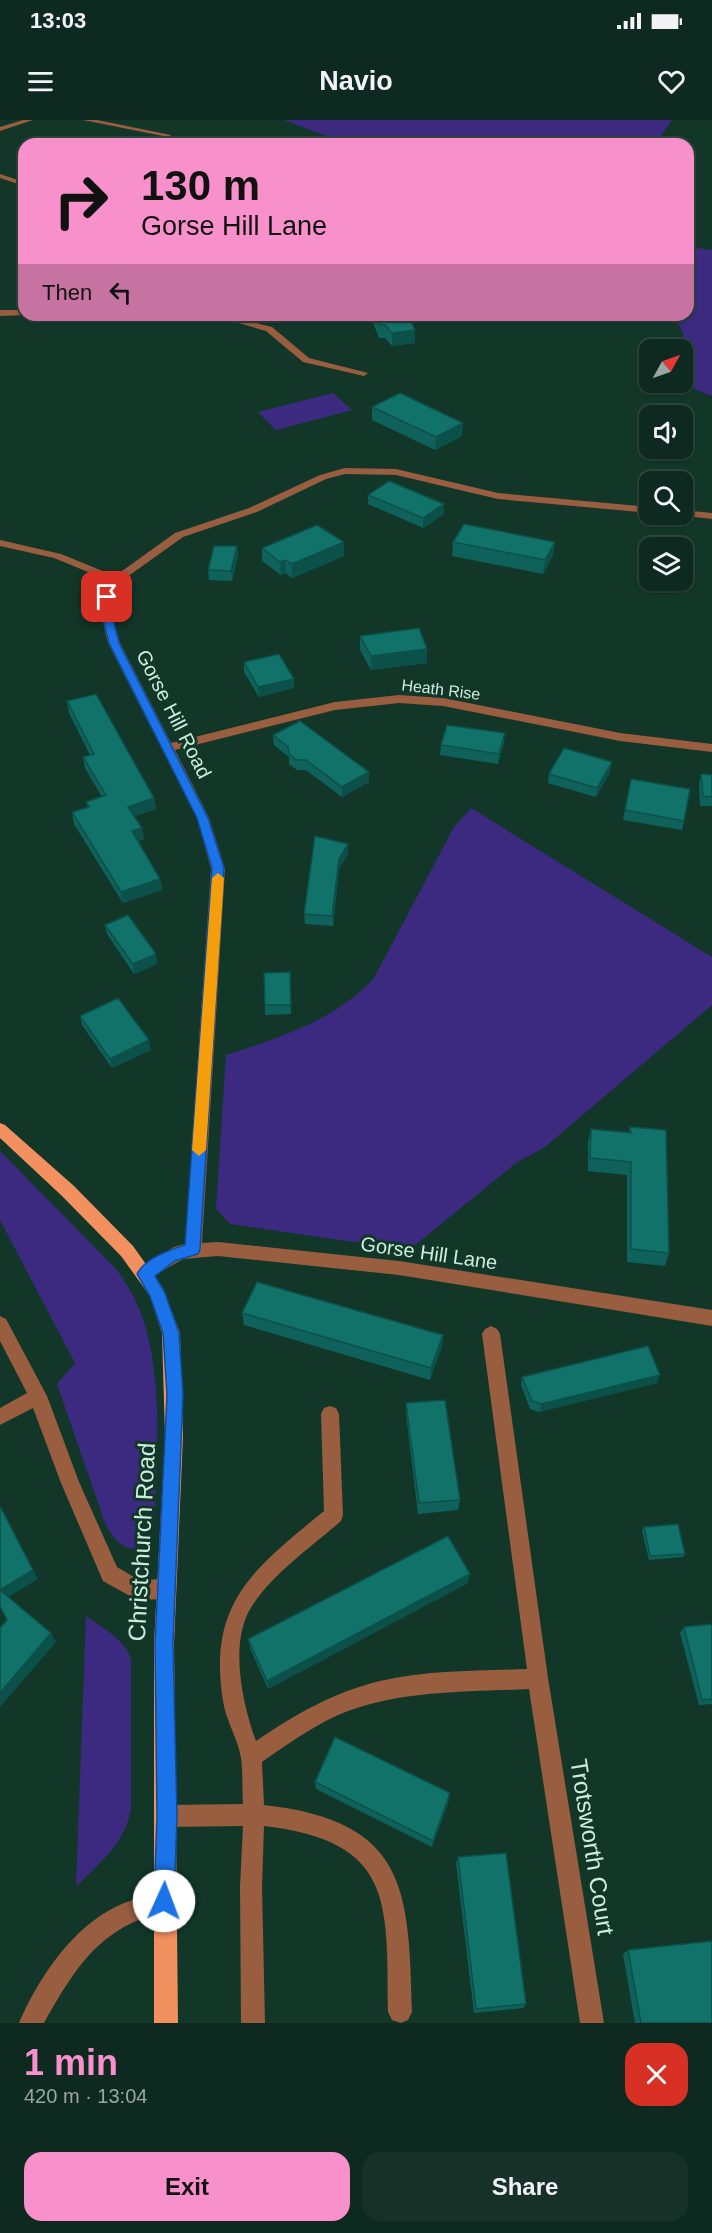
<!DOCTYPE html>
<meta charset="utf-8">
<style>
:root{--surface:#0e291f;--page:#173128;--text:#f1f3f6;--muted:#9ba6a4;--line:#2e453d;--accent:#f890cb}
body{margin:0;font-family:Arial,sans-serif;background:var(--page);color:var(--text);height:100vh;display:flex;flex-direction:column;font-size:22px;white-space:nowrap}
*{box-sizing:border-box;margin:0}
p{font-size:20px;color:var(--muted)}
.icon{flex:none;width:33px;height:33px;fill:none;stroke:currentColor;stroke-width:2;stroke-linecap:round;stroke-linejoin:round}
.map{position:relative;height:1903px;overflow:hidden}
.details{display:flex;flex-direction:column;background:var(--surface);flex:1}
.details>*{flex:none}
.hud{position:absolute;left:18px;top:18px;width:676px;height:183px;border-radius:18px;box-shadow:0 2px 4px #0004,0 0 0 2px var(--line);background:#f890cb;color:#111;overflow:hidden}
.needle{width:39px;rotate:50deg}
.controls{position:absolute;left:639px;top:219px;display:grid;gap:12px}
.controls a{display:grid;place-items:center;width:54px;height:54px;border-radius:12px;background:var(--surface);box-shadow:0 2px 4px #0004,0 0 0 2px var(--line);font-size:30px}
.pin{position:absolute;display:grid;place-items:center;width:51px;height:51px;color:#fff;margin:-26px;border-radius:12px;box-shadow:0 3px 9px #0006}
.me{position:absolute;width:66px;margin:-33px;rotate:2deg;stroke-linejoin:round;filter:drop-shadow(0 0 4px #0008)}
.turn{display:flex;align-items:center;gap:21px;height:126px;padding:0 24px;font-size:27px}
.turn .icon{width:78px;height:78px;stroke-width:2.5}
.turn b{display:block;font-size:42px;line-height:51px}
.then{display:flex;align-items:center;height:57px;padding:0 24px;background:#0003;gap:12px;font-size:22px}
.round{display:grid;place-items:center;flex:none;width:63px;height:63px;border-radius:18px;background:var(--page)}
.summary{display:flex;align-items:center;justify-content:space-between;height:102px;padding:0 24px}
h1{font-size:36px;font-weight:700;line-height:45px;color:var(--accent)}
.cta{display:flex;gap:12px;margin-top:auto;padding:12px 24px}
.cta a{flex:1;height:69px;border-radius:18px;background:var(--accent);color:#111;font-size:24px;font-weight:700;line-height:69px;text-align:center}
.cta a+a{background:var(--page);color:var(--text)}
.status{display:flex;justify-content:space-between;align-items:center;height:42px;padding:0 30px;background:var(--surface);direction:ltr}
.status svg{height:16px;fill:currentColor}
header{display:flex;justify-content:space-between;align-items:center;height:78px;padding:0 24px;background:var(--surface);font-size:27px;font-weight:700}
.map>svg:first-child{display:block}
.green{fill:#3b2a80}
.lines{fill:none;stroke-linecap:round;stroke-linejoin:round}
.minor{fill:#995d40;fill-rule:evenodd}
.major{fill:#f39060;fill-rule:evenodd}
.wall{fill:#0f625b}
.shaded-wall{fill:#0c504a}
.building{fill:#11726a;stroke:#0c504a;stroke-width:1.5}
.route{fill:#1a73e8;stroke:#114b97;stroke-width:1.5}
.slow{fill:#f59e0b}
.labels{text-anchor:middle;stroke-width:6;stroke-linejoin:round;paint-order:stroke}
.far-street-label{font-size:16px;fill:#cbeddd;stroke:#123729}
.street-label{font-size:20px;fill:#cbeddd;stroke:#123729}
.near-street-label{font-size:24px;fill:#cbeddd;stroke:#123729}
</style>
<div class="status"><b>13:03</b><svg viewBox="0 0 49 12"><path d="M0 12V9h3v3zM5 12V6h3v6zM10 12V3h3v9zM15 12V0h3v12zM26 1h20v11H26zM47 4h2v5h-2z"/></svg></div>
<header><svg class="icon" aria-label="menu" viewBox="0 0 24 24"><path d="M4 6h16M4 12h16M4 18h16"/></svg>Navio<svg class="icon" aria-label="heart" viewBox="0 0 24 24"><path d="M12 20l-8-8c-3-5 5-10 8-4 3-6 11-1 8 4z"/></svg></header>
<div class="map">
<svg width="712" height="1903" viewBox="0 0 712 1903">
<rect width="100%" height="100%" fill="#123729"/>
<g class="green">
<path d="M284,0h388l-17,24h-308z"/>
<path d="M698,128l14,2v146l-32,-13 2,-1v-32l-11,-1 13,-14 -10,-20h14l1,-66z"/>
<path d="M333,273l19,17 -76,20 -18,-18z"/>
<path d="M471,688l241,149v48l-167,142 -29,16 -107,87 -179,-26 -14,-15 10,-154c53,-17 110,-35 148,-77l80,-151z"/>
<path d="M0,1031l117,119c17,23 28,48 33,76 9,44 8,89 6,133 -1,14 0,29 -2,42 -2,11 -9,20 -16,28 -17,0 -25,-11 -33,-26l-48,-139 18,-21 -75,-143z"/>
<path d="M86,1496c16,12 39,23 45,43v149c-5,35 -32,55 -55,79z"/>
</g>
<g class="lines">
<g class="minor">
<path d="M23,0h10l-33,11v-4z"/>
<path d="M83,0h14l74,15 -3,2z"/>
<path d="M0,54l24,8v4l-24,-8z"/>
<path d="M0,190h24v5h2l-26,1z"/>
<path d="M211,195h14l47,12 37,31 59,15 -4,3 -61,-14 -37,-31z"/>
<path d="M345,348l51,1 102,24 152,14v6l-152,-14 -102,-24 -51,-1 -19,5 -69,33 -74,25 -63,45 -7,21v16l7,24 51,100 164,-41 64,-7 44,3 177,35 92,11v8l-92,-11 -177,-35 -44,-3 -64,7 -160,40 34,68 16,51 -23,374 16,-1 181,19 313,49v16l-313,-51 -181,-19 -35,3 -38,22 -6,-2 -2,-5 2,-5 35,-22 11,-3 26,-375 -14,-51 -89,-175c-6,-21 -10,-41 2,-62l-56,-23 -54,-12v-6l61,14 54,22 60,-43 74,-25 71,-33z"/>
<path d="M682,390l30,3v6l-34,-4 4,-1z"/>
<path d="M0,1196l6,3 41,77 32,86 38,85 22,13 26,-1 7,3 3,7 -3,7 -7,3 -28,1 -34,-19 -42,-98 -28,-75 -33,17v-17l27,-15 -27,-52z"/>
<path d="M491,1206l6,3 3,5 48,344 56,345h-24l-51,-334c-60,3 -123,1 -181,22 -31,12 -59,32 -86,51l2,43c143,16 145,84 148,207l-4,8 -7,3 -9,-3 -4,-8c-1,-110 6,-171 -124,-186l-2,60 3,137h-24l-1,-137 3,-60 -76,1 -8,-3 -3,-8 3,-8 8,-3 76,-1c-1,-15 0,-31 -2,-46 -3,-19 -15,-37 -18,-57 -16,-99 32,-133 101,-190l-3,-97 3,-6 6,-2 6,2 3,6 4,101 -2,6c-30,26 -77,59 -94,94 -16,36 -4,91 9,126 38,-26 78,-49 124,-60 48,-11 98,-10 147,-12l-45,-335 3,-5z"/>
<path d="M164,1770l8,3 3,8 -3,8c-16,6 -33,9 -48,18 -38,21 -59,59 -80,96h-25c18,-42 49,-89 89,-112 17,-10 37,-15 56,-21z"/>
</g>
<path class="major" d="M0,1003l5,2 69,61 59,60 30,42 17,45 3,103 -9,208 4,379h-24v-379l11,-208 -3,-103 -12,-37 -29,-40 -59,-60 -62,-58z"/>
</g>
<g class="wall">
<path d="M370,195h38l7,28 -23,3 -7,-8h-6z"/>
<path d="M372,287l90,29 -27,14 -63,-30z"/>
<path d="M368,375l76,9v10l-21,14 -55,-24z"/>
<path d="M344,422v14l-52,22 -6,-5 -5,2 -19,-14v-13z"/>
<path d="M453,422l100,13 -10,19 -91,-18z"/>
<path d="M237,426l1,10 -6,25 -23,-1 -1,-10z"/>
<path d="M360,516l67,13v14l-56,7 -11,-20z"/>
<path d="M244,542l50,26 -35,9 -15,-25z"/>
<path d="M67,581l87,97 2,11 -21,7 7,12 2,11 -6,2 22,38 2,11 -39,13 -49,-79 -2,-12 15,-5 -1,-5 16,-5 -17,-29 -2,-11 7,-2 -21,-42z"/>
<path d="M273,615l96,47 -27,15 -36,-27h-9l-8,-6v-7l-15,-12z"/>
<path d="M504,623l-6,21 -58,-9 1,-10z"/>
<path d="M610,652l-14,25 -48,-14 1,-9z"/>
<path d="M701,654l11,1v31h-12l-1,-22z"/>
<path d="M631,659l53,42 -2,9 -59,-10z"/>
<path d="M348,734l-9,15 -6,57 -28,-2 -1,-10z"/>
<path d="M105,805l52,39 -23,10 -27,-40z"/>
<path d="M290,852l1,42 -26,1v-10z"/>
<path d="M80,896l71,34 -39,18 -30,-43z"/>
<path d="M630,1007l39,126 -4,13 -38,-4v-87l-39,-4v-29l3,-13 38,3z"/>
<path d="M242,1193l201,22 -1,11 -12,34 -186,-55z"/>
<path d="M522,1257l135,6 -118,29 -9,-3 -9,-24z"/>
<path d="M406,1283l54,97 -2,10 -40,4 -12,-100z"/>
<path d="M644,1407l41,27 -2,3 -34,3 -7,-29z"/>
<path d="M468,1463l-200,106 -18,-41 -2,-9z"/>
<path d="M712,1504v80l-13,1 -19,-72 4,-6z"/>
<path d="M315,1662l134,18 -17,47 -116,-58z"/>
<path d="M458,1737l68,147 -3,4 -49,5 -18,-150z"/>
<path d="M628,1830l84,73h-77l-12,-69z"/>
</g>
<g class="shaded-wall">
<path d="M415,210v13l-23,3v-13z"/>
<path d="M463,303l-1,13 -27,14 1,-13z"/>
<path d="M444,384v10l-21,14v-10z"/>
<path d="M344,422v14l-52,22v-14z"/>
<path d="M555,422l-2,13 -10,19 2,-14z"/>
<path d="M237,426l1,10 -6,25 -1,-10z"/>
<path d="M285,440l1,13 -5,2 -1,-13z"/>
<path d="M427,529v14l-56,7v-14z"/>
<path d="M294,559v9l-35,9 -1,-10z"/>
<path d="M505,613l-1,10 -6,21 1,-10z"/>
<path d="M612,642l-2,10 -14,25 1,-9z"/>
<path d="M369,652v10l-27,15v-10z"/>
<path d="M154,678l2,11 -26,9 -2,-11z"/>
<path d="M142,708l2,11 -10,4 -2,-12z"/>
<path d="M348,724v10l-9,15 -6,57 -1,-10 7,-57z"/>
<path d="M160,759l2,11 -39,13 -2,-11z"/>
<path d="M156,834l1,10 -23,10 -1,-10z"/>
<path d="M149,920l2,10 -39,18 -2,-9z"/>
<path d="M443,1215l-1,11 -12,34 1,-12z"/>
<path d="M660,1255l-3,8 -118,29 2,-8z"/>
<path d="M33,1450l5,9 -33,20 -5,-9z"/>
<path d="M470,1454l-2,9 -200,106 -1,-8z"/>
<path d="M51,1513l5,9 -56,65v-14z"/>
<path d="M450,1673l-1,7 -17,47 1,-6z"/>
</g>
<g class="building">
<path d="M375,195h33l7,15 -23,3 -7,-8h-5z"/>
<path d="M400,273l63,30 -27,14 -64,-30z"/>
<path d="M389,361l55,23 -21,14 -55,-23z"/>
<path d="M464,404l91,18 -10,18 -92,-18z"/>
<path d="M317,405l27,17 -52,22 -7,-4 -5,2 -18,-14z"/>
<path d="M214,426h23l-6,25 -23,-1z"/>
<path d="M419,508l8,21 -56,7 -11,-20z"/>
<path d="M279,534l15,25 -36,8 -14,-25z"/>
<path d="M96,574l58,104 -26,9 14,21 -10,3 28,48 -39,13 -49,-80 17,-5 -3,-5 20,-7 -23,-38 11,-3 -27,-53z"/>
<path d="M300,601l69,51 -27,15 -36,-27h-9l-8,-6 -1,-7 -15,-12z"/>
<path d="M447,605l58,8 -6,21 -58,-9z"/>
<path d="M564,628l48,14 -15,26 -48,-14z"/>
<path d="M701,654l11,1v22l-9,-1z"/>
<path d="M631,659l59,10 -6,32 -59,-11z"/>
<path d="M315,716l33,8 -9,15 -7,57 -28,-2z"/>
<path d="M128,795l28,39 -23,10 -28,-39z"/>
<path d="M290,852l1,33h-26l-1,-32z"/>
<path d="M118,878l31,42 -39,19 -30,-43z"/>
<path d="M630,1007l36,3 3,123 -38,-4v-87l-41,-4 1,-29 40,4z"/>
<path d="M257,1162l186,53 -12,33 -189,-55z"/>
<path d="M648,1226l12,29 -119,29 -9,-3 -10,-24z"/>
<path d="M445,1280l15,100 -41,3 -13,-100z"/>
<path d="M0,1386l33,64 -33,20z"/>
<path d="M678,1404l7,30 -35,2 -6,-29z"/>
<path d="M448,1416l22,38 -203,107 -19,-42z"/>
<path d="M0,1470l51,43 -51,60v-65l7,-8 -7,-14z"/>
<path d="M712,1504v75l-10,1 -18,-73z"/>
<path d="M335,1617l115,56 -17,48 -118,-59z"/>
<path d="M506,1733l20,151 -50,5 -18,-152z"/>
<path d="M712,1821v82h-71l-13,-73z"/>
</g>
<path class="route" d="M107,474l5,3v18l7,28 89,175 16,50 -24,381 -2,5 -23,7 -20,15 10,17 14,40 4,62 -10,249 4,172 -3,85 -3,7 -7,3 -7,-3 -3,-7 3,-85 -2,-172 12,-249 -4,-62 -13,-37 -13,-22c8,-16 33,-24 48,-29l27,-377 -15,-50 -88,-175 -7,-28v-18z"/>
<path class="slow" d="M218,753l6,5 -18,272 -7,6 -7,-6 20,-272z"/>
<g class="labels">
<g class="far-street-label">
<text transform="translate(441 569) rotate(7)" y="6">Heath Rise</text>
</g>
<g class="street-label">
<text transform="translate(174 594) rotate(63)" y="7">Gorse Hill Road</text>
<text transform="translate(429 1133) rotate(8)" y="7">Gorse Hill Lane</text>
</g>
<g class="near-street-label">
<text transform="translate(142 1422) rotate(-87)" y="8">Christchurch Road</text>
<text transform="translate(592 1727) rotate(81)" y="8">Trotsworth Court</text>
</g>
</g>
</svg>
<div class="controls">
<a><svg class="needle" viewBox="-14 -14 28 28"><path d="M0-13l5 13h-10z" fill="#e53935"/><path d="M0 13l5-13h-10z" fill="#9ba6a4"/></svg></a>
<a><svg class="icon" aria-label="sound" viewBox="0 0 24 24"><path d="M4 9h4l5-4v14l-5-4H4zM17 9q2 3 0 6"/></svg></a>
<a><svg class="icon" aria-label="search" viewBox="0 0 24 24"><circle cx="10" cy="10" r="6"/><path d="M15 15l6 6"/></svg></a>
<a><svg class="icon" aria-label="layers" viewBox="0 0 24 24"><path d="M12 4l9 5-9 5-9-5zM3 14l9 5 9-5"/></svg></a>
</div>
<div class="pin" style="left:107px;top:477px;background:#d93025"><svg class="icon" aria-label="arrive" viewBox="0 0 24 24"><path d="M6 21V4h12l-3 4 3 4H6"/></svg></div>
<svg class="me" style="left:164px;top:1781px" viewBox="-20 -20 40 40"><circle r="19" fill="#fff"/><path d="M0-13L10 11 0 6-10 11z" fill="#1a73e8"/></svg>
<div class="hud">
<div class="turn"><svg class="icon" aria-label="right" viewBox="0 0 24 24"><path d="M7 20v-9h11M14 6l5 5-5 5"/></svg><div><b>130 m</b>Gorse Hill Lane</div></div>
<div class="then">Then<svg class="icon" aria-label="left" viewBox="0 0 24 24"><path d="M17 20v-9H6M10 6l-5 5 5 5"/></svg></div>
</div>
</div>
<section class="details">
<div class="summary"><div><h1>1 min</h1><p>420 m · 13:04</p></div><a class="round" style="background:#d93025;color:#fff"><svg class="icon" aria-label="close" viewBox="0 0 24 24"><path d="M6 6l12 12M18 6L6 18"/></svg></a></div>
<div class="cta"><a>Exit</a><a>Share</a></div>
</section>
